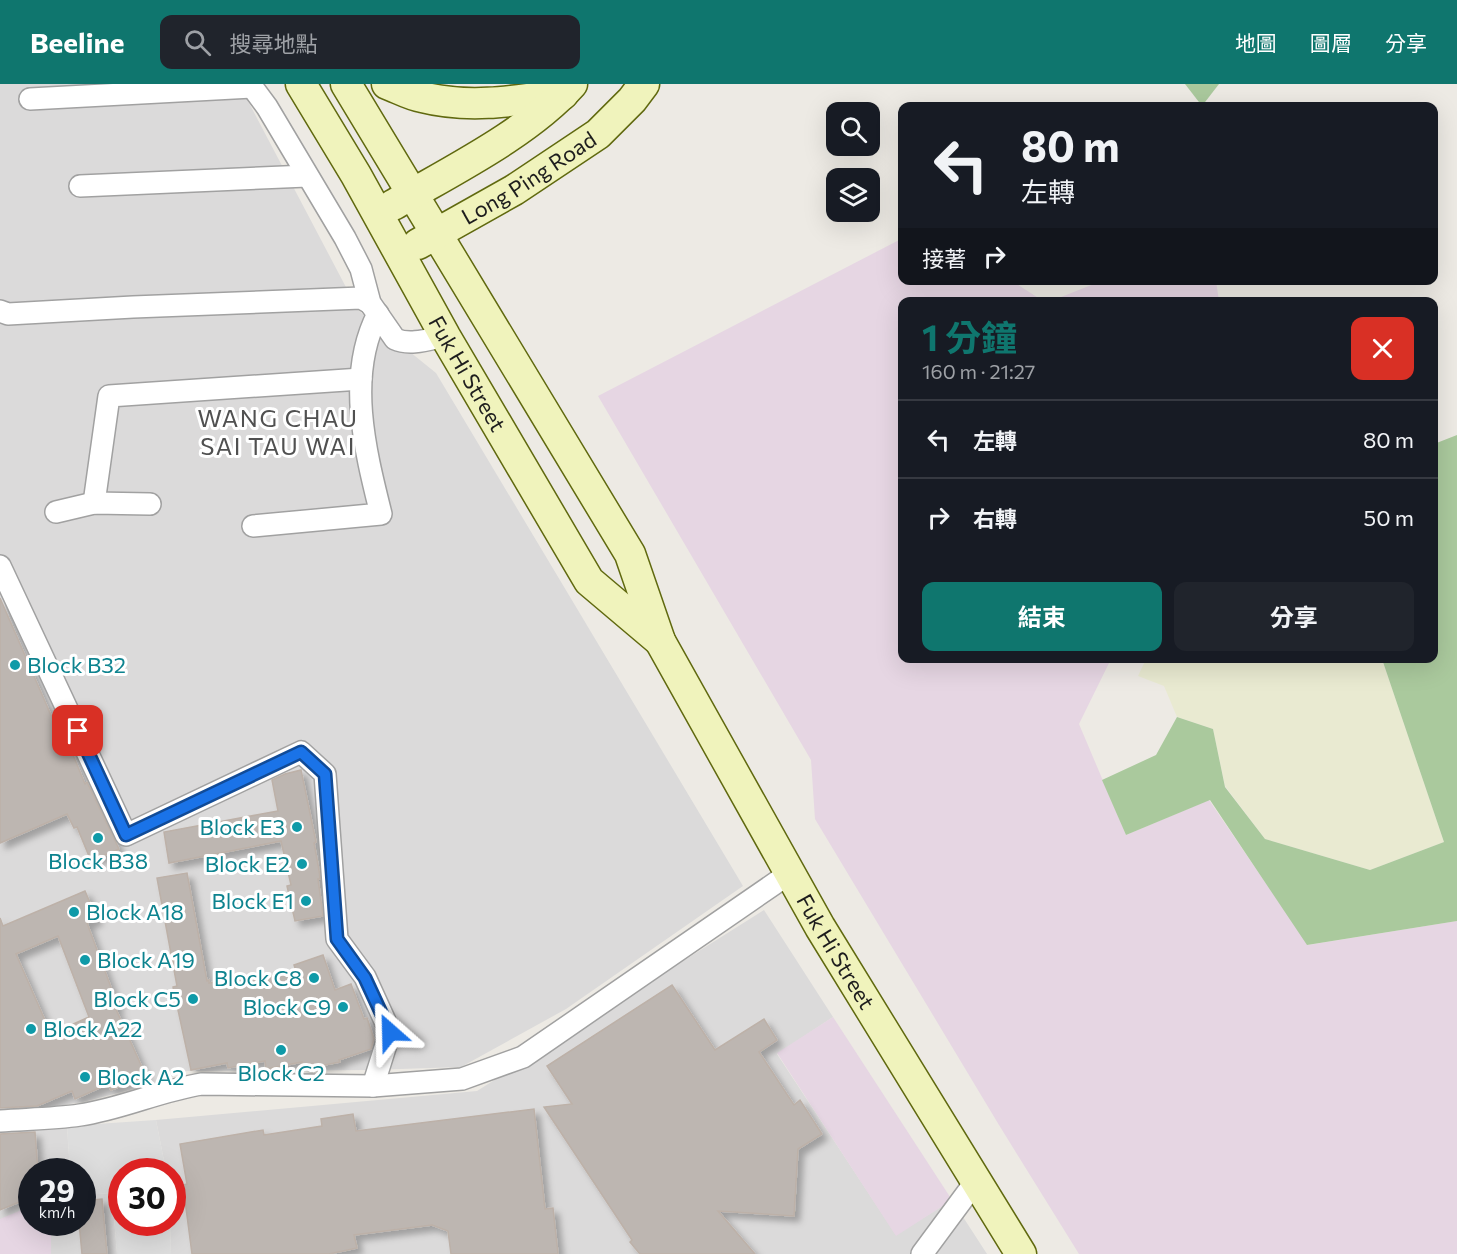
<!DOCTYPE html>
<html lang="zh-TW">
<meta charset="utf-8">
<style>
:root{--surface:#171b24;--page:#20242c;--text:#f1f3f6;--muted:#9ea1a6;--line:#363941;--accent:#0f766e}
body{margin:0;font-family:Commissioner,"Noto Sans TC",sans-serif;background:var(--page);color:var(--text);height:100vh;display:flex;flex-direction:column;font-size:22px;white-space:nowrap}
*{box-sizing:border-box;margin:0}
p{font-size:20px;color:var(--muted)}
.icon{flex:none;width:33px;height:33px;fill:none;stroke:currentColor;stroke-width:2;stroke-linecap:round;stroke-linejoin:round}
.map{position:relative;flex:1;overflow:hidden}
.panel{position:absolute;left:898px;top:213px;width:540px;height:366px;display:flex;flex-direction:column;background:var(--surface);border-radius:12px;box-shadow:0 6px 24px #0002}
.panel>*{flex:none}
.hud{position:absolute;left:898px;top:18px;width:540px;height:183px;border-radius:12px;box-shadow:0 6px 24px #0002;background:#171b24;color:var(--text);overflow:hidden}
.fabs{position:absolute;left:826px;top:18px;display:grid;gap:12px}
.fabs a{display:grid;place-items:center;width:54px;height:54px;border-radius:12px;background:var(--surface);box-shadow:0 6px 24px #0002;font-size:30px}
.speed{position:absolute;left:18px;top:1074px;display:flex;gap:12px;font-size:30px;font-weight:700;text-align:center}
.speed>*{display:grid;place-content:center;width:78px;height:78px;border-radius:50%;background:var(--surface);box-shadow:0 6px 24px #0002;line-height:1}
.speed small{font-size:15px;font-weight:400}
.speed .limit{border:9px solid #d22;background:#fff;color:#111}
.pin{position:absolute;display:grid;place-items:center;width:51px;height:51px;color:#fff;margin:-26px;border-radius:12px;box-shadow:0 3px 9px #0006}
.me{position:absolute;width:66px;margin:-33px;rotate:335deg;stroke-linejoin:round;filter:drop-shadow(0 0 4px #0008)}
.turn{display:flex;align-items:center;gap:21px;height:126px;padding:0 24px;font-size:27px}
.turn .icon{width:78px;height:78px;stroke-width:2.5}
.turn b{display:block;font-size:42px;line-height:51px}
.then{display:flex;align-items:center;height:57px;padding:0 24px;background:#0003;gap:12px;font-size:22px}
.round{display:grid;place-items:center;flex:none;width:63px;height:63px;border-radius:12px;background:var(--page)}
.headline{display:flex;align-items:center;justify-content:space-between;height:102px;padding:0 24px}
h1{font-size:36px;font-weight:700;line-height:45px;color:var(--accent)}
.primary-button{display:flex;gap:12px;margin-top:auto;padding:12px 24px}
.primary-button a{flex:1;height:69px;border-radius:12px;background:var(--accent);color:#fff;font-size:24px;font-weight:700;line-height:69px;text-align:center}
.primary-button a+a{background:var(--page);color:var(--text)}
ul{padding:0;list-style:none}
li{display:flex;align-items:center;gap:18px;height:78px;padding:0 24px;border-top:2px solid var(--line)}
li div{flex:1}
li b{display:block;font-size:22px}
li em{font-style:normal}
header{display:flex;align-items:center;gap:36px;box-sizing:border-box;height:84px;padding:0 30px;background:var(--accent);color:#fff}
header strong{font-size:28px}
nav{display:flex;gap:33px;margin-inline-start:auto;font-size:21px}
.search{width:420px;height:54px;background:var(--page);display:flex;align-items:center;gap:15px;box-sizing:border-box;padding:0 21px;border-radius:12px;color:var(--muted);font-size:22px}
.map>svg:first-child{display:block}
.residential{fill:#dbdada}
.industrial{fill:#e6d6e3}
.farmland{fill:#e9ead1}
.forest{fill:#aac99d}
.parking{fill:#ddd}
.building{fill:#bdb6b1;stroke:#bdb1a8;stroke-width:1.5;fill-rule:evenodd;filter:url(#shadow)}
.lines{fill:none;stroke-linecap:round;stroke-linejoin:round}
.street-casing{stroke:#a1a1a1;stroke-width:24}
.secondary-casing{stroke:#60690f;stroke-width:33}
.street{stroke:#fff;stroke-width:21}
.secondary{stroke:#f0f3bc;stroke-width:30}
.route-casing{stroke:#114b97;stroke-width:15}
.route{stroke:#1a73e8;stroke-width:10}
.culture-dot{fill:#0f9aa8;stroke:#fff;stroke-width:2}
.labels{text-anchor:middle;stroke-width:6;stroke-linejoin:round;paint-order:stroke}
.street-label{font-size:22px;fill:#1d1d1d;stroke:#fff}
.culture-label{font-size:22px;fill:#0d838f;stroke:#fff;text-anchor:end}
.neighbourhood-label{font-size:24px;letter-spacing:1.5px;fill:#505050;stroke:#fff}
</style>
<header>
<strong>Beeline</strong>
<div class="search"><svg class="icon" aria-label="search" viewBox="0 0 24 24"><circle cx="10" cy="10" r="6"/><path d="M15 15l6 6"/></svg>搜尋地點</div>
<nav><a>地圖</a><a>圖層</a><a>分享</a></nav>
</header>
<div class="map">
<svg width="1457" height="1170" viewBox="0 0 1457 1170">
<defs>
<filter id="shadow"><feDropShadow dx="5.5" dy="5.5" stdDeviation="3" flood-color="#0004"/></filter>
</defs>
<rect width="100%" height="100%" fill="#edeae4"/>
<g class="residential">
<path d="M0,0h239l119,226 78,63 307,513 -177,123 -105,58 -91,3 -183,1 -34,13 -70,18 -45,7 -38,3z"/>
<path d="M764,826l69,107 -56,37 119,181 56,-35 35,54h-816l-1,-31 2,-1v-50l-6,-1 -10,-51 321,-29z"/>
<path d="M67,1042l3,45 -38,1v50h50l1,-27 29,-2 5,61h-117v-126z"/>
</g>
<g class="industrial">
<path d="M903,154v42l109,1 31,20 -140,1v356l208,1 -32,65 47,111 83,-35 99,145 149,-24v333h-378l-80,-129 -184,-306 -4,-59 -213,-364z"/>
<path d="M1104,196l112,1 3,20h-168z"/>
<path d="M833,933l119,183 -56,36 -119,-183z"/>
<path d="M31,1122l1,16 19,1v31h-51v-35z"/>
</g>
<path class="farmland" d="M1146,575h236l62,183 -74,28 -105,-31 -40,-53 -12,-57 -36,-12 -13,-31 -26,-10z"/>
<g class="forest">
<path d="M1185,0h34l-17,22z"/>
<path d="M1457,351v486l-150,24 -97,-145 -84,35 -24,-55 54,-25 21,-38 36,12 12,58 40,52 105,31 74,-28 -62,-183 52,-1v-214z"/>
</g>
<path class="parking" d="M156,1036l10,51 -44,1v50l48,1 1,31h-54l-5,-61 -29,2 -1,-23 -12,-1 -3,-45z"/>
<g class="building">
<path d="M0,514l67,154 4,-2 14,34 2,-2 32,67 -28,12 -14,-34 -3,1 -7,-14 -67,29z"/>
<path d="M301,686l15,72 -2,1 5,27 1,9h-2l5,37 -28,5 -8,-35 4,-1 -10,-44 -112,22 -5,-31 114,-21 -6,-31 13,-6z"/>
<path d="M187,789l20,108 2,-1v3l37,-6v3l50,-9 -2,-6 29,-10 12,35 16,-6 13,35 3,-1 7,21 -3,10 -32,11 1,2 -37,7 -1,-7 -36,7 -1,-8 -37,7 -1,-5 -36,7 -18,-83 4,-1 -20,-108z"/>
<path d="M85,807l12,28 -10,4 31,83 -3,1 31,69 -35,14 -3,-6 -33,15 -3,-8 -35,15 -37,2v-190l3,8zM58,852l31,81 -38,17 -35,-80z"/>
<path d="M672,901l43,65 49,-31 13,21 -18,12 35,53 6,-5 22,34 -24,15 -4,67 -76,-5 37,43h-115l-10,-12 2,-2 -88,-133 28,-3 -25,-38z"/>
<path d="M534,1025l11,100 8,-1 5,46h-107l-3,-23 -16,-6 -78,10 3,13 -28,6h-137l-9,-69 4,-1 -7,-40 83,-14 1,5 58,-9 -1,-7 32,-5 3,17z"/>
<path d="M35,1048l3,40h-6v25l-32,13v-76z"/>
<path d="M102,1115l5,55h-25l-3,-32h3v-21z"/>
</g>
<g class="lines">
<defs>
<g id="street">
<path d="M250,0l17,23 78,131 16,31 9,34 25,36c15,7 35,0 50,-3"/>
<path d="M30,15l222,-12"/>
<path d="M80,102l227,-10"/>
<path d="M0,227l8,3 125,-7 228,-9 9,5"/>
<path d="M94,419l15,-107 252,-17"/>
<path d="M56,428l38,-9 56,1"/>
<path d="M253,442l128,-12c-16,-64 -35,-139 -3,-200"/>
<path d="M0,482l126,269 175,-83 24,22 12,165 28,38 25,55 -17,54"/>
<path d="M0,1037c26,-2 53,-2 80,-6 42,-6 81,-25 122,-31l171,2 89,-7 61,-22 267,-184"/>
<path d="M922,1170l54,-73"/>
</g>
<g id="secondary">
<path id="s1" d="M301,0l55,91 89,161 144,245 71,60"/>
<path id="s2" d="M346,0l284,470 30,87 160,286 201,327"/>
<path d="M387,0c11,4 23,11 35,13 47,12 93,4 141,-3"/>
<path d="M393,121c58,-34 134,-71 179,-121"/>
<path id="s3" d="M418,160l96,-54 84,-56 34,-34 12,-16"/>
</g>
</defs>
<use href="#street" class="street-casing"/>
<use href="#secondary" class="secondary-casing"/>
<use href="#street" class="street"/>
<use href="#secondary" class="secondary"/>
</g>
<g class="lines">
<defs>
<path id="route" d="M78,647l48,104 175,-83 24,22 12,165 28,39 25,54"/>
</defs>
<use href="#route" class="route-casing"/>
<use href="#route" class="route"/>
</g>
<g class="culture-dot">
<circle cx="15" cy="581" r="6"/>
<circle cx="297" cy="743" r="6"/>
<circle cx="98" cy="754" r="6"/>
<circle cx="302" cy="780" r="6"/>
<circle cx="306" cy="817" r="6"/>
<circle cx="74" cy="828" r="6"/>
<circle cx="85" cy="876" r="6"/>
<circle cx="314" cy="894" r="6"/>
<circle cx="193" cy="915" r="6"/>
<circle cx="343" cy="923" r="6"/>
<circle cx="31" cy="945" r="6"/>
<circle cx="281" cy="966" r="6"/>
<circle cx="85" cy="993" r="6"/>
</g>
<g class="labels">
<g class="street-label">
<text dy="8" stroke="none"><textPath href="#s3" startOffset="129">Long Ping Road</textPath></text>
<text dy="8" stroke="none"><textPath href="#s1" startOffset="334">Fuk Hi Street</textPath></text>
<text dy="8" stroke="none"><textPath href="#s2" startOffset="998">Fuk Hi Street</textPath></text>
</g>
<g class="culture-label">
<text x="27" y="589" text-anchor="start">Block B32</text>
<text x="285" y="751">Block E3</text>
<text x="98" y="785" text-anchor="middle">Block B38</text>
<text x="290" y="788">Block E2</text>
<text x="294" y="825">Block E1</text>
<text x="86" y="836" text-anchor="start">Block A18</text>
<text x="97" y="884" text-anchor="start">Block A19</text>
<text x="302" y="902">Block C8</text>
<text x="181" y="923">Block C5</text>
<text x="331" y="931">Block C9</text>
<text x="43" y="953" text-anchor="start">Block A22</text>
<text x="281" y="997" text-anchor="middle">Block C2</text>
<text x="97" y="1001" text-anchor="start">Block A2</text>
</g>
<g class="neighbourhood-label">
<text x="278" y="343">WANG CHAU<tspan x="278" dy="28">SAI TAU WAI</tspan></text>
</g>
</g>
</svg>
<div class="fabs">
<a><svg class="icon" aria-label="search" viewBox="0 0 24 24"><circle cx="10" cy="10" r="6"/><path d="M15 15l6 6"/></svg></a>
<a><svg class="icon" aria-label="layers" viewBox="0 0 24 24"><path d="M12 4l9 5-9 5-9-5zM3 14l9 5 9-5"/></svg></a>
</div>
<div class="speed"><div>29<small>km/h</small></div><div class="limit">30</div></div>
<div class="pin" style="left:78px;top:647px;background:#d93025"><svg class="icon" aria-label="arrive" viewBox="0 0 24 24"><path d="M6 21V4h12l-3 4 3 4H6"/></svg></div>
<svg class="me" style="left:390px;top:948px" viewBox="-20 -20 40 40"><path d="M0-17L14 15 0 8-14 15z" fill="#1a73e8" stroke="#fff" stroke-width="4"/></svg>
<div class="hud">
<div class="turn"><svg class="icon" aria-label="left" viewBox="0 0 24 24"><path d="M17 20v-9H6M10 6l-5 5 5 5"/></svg><div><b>80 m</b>左轉</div></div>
<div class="then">接著<svg class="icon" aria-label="right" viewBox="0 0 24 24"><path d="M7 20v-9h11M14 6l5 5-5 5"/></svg></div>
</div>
<section class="panel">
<div class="headline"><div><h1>1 分鐘</h1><p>160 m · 21:27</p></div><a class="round" style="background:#d93025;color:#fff"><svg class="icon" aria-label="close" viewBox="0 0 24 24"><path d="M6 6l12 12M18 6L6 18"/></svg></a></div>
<ul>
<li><svg class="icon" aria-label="left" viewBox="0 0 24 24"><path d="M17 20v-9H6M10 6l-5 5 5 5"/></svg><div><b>左轉</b></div><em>80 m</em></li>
<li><svg class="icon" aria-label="right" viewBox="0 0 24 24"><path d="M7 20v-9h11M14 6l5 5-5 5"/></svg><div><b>右轉</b></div><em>50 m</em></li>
</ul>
<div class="primary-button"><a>結束</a><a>分享</a></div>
</section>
</div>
